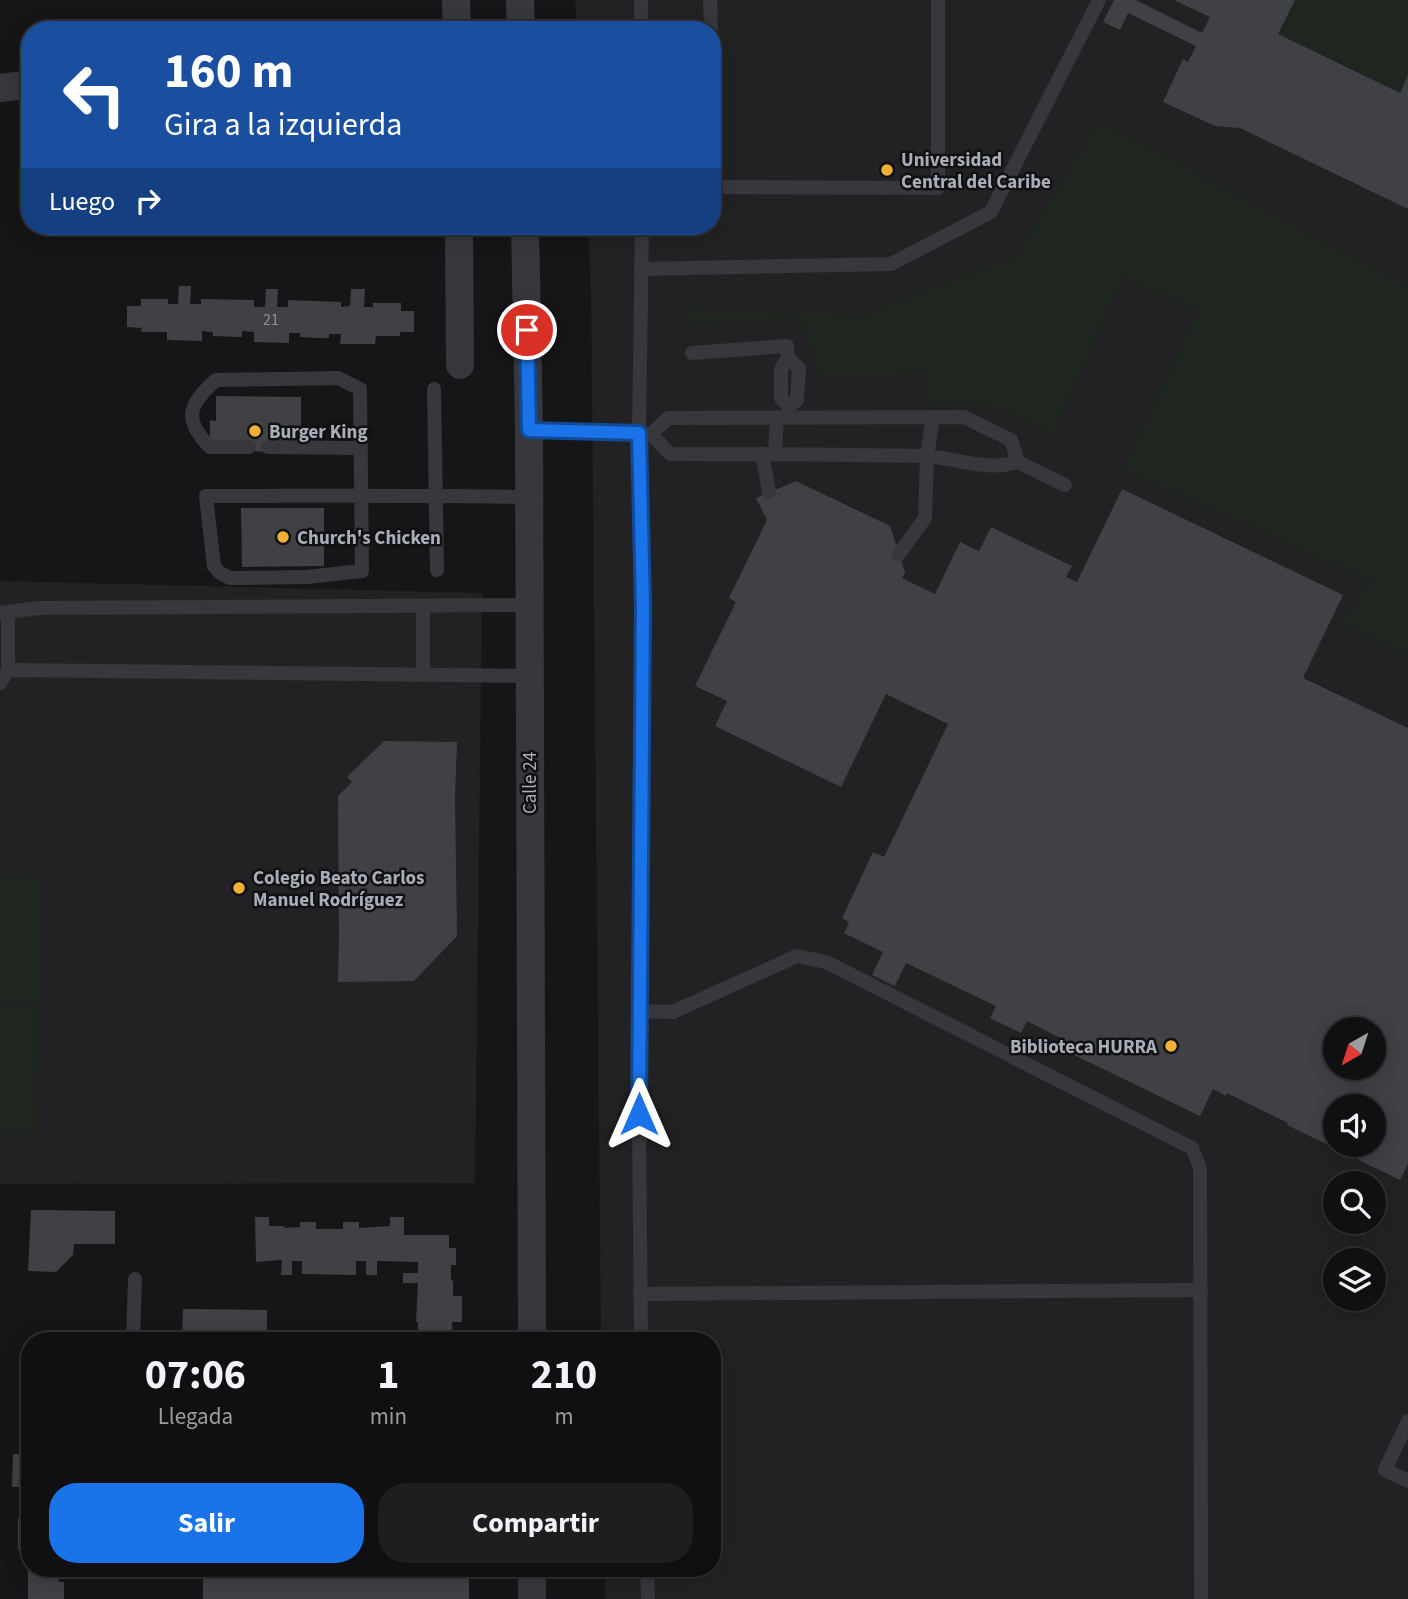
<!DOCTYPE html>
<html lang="es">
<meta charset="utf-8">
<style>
:root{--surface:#101012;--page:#1e1e20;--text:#f1f3f6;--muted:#9c9d9f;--line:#303032;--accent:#1a73e8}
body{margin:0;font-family:"Source Sans 3",sans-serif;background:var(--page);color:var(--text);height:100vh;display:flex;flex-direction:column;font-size:26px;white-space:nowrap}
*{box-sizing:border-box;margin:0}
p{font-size:23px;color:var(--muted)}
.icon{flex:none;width:38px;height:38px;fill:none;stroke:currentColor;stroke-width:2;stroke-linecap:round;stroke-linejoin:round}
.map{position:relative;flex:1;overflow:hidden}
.panel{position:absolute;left:21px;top:1332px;width:700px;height:245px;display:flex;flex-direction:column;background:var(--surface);border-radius:28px;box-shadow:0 4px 18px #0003,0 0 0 2px var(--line)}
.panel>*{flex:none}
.hud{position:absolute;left:21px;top:21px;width:700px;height:214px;border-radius:28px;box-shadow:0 4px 18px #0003,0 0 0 2px var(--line);background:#1a4fa0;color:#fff;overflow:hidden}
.needle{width:46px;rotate:219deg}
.tools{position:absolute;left:1323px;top:1017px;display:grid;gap:14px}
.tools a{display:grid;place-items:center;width:63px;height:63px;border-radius:50%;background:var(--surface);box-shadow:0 4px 18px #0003,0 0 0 2px var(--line);font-size:35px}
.pin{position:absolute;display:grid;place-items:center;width:60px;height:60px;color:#fff;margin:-30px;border:4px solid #fff;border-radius:50%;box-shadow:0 2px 7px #0007}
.me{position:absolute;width:77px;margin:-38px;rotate:0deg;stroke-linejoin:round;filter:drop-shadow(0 0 5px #0008)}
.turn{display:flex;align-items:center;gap:24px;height:147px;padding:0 28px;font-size:32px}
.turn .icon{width:91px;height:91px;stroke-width:2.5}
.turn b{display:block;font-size:49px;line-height:60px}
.then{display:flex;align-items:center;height:66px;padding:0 28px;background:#0003;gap:14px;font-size:26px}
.eta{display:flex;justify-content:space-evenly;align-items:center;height:119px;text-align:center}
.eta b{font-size:42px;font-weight:700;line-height:49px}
.primary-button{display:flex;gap:14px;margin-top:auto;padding:14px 28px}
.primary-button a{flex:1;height:80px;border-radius:28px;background:var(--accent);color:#fff;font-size:28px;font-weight:700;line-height:80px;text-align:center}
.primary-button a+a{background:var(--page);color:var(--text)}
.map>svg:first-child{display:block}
.built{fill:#222225;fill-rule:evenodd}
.green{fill:#1e261f}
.building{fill:#404145;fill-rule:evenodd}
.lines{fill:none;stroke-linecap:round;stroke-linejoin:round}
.lane{stroke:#37383d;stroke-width:14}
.street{stroke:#37383d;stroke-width:28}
.route-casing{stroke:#114b97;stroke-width:18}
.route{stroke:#1a73e8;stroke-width:12}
.poi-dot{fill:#f2b134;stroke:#111113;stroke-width:2.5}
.labels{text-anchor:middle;stroke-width:5;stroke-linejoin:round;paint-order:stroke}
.number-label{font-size:16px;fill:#8e929b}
.poi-label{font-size:19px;font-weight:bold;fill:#a8adb8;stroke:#111113;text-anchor:start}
.street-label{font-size:19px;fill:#a8adb8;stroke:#111113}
</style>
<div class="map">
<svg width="1408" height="1599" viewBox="0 0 1408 1599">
<rect width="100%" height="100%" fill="#161618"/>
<g class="built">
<path d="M575,0h833v1599h-803v-31h107v-228h-111l-10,-1048 -3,-66h124v-196h-135zM1335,1029h39v39h-39zM1335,1106h39v38h-39zM1335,1183h39v39h-39zM1335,1260h39v38h-39z"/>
<path d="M0,581l482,12 -7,590 -475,1z"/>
</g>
<g class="green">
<path d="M1295,0h113v75l-8,18 -122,-59z"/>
<path d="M1099,120l309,167v369l-68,-33 31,-42 -248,-112 75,-158 -75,-34 -70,157 -59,-27 -66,-2 -1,-31 -107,4 -21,-61 -116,10 5,-19 178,6 151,-59z"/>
<rect x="0" y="874" width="41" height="128"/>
<path d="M0,1006h39l-1,127h-38z"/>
</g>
<g class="building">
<path d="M1114,0h22l66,33 8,-16 -36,-17h121l-17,34 122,59 8,-18v134l-168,-81 -25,-2 -52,-24 20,-43 5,3 8,-16 -68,-33 -8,17 -17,-8z"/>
<path d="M179,286h12l-1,18h11v-5l53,1v7h11l1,-18h12l-1,18h11v-7l53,2v5l9,-1 1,-17h14l-1,18h9v-4h28v8h13v21h-14v4h-24l-1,8h-35l1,-10h-12v4h-12l-17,-1v-4h-11v10l-35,-1v-10l-12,-1v6l-29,-1v-4l-11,-1v10l-35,-1v-8h-26l1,-4 -15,-1v-21h14v-7h27v5h10z"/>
<path d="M216,396l85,1v45l-33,10 -19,-1 -39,-10v-21l6,1z"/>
<path d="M796,481l94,45 15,46 -3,6 33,16 25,-52 19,9 12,-24 81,39 -6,11 11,5 45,-93 221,106 -40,83 105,50v436l-8,16 -113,-55 1,-2 -61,-30 -1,3 -13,-7 -13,27 -134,-65 4,-8 -43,-22 -6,12 -31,-15 6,-12 -90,-43 -11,23 -23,-11 11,-23 -39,-19 5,-11 -7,-4 31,-66 11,5 64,-133 -62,-30 -45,93 -126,-61 12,-25 -32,-15 41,-84 -7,-4 38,-78 -11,-22zM1335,1029h39v39h-39zM1335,1106h39v38h-39z"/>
<path d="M241,508h83v58l-82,1z"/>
<path d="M384,741l73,1 -2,55 2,139 -43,45 -76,1 1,-47 -1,-139 14,-14 -5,-5z"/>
<path d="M31,1210l84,1v33h-41l-1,11 -17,17 -28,-1z"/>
<path d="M255,1217h14v9h16l-1,2 16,-1v-5h16v7h27v-7h16v6l31,-2v-9h14v18h45v13h7v17h-5v15l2,1v15h9v26h-10l1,17 -2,1h-47v-5h14v-13h-2l2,-39h-15v-10h15v-11l-41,-1v14h-11v-14h-10v14l-54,-1v-13h-10v14h-11l1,-15 -26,2z"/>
<path d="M183,1309l84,1v30h-85z"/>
<path d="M27,1430h3v57h-18l1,-33h14z"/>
<rect x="18" y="1518" width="12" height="32"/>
<path d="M28,1568h31v14h5v17h-36z"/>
<rect x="203" y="1568" width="266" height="31"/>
</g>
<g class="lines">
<g class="lane">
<path d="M641,0v30"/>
<path d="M710,0l1,30"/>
<path d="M712,125l1,62"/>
<path d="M712,187l226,1v-188"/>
<path d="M641,269l250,-5 100,-52 108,-212"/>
<path d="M692,353l95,-7 1,12 11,10 -2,32 -8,7"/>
<path d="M788,358l-7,11v29l8,9v8"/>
<path d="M434,389l3,181"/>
<path d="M529,430l122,4 19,20c84,0 168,0 252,2 34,1 62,16 96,6l-7,-22 -47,-23 -296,1 -17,16"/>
<path d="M249,447h-39c-28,-28 -21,-43 6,-67l122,-2 22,11 2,182 -55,6 -77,1 -10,-5 -6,-7 -8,-70c108,0 215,-1 323,1"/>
<path d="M268,447l93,1"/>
<path d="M775,453l2,-36"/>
<path d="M762,454l7,38"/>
<path d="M1018,462l47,23"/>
<path d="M899,554l26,-36 2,-62 6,-39"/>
<path d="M0,613l38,-5 491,-3"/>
<path d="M8,670l521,6"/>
<path d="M423,675v-68"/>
<path d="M0,683l8,-13v-57"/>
<path d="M638,1011l35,1 124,-56 29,6 366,186 8,20 1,431"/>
<path d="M640,1294l561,-4"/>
<path d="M133,1340l2,-61"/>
<path d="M641,1340l-3,-329 5,-404 -4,-174 3,-207"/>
<path d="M1408,1421l-23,49 23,11"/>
<path d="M647,1568l1,31"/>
</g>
<g class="street">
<path d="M456,0l1,30"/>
<path d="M520,0l1,30"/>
<path d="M0,88l30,-4"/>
<path d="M459,226l1,139"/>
<path d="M525,226l4,204 3,910"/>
<path d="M532,1599v-31"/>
</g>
</g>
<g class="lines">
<defs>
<path id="route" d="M527,330l2,100 110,3 4,174 -4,507"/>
</defs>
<use href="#route" class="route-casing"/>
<use href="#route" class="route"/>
</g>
<g class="poi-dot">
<circle cx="887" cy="170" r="7"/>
<circle cx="255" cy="431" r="7"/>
<circle cx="283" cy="537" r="7"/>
<circle cx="239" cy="888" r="7"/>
<circle cx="1171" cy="1046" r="7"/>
</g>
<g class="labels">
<g class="number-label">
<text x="271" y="325">21</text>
</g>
<g class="poi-label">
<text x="901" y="166">Universidad<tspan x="901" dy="22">Central del Caribe</tspan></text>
<text x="269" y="438">Burger King</text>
<text x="297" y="544">Church's Chicken</text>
<text x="253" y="884">Colegio Beato Carlos<tspan x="253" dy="22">Manuel Rodríguez</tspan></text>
<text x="1157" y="1053" text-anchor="end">Biblioteca HURRA</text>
</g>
<g class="street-label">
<text transform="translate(529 783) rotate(-90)" y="7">Calle 24</text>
</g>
</g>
</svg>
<div class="tools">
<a><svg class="needle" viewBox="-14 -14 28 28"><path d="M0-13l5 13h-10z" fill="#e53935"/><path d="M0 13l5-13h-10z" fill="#9c9d9f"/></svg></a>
<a><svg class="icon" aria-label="sound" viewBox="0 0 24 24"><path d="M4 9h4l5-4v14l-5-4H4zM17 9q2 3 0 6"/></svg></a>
<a><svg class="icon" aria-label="search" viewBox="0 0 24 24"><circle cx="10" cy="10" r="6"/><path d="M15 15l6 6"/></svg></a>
<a><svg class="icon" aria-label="layers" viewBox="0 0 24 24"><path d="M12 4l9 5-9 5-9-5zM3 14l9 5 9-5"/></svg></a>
</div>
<div class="pin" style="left:527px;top:330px;background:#d93025"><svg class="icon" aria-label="arrive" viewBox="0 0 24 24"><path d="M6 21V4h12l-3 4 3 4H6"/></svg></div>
<svg class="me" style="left:639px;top:1114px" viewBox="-20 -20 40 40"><path d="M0-17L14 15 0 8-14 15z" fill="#1a73e8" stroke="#fff" stroke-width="4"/></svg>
<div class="hud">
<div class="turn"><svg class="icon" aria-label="left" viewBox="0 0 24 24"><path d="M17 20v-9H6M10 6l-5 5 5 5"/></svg><div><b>160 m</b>Gira a la izquierda</div></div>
<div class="then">Luego<svg class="icon" aria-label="right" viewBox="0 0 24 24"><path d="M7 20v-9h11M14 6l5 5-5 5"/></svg></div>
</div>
<section class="panel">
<div class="eta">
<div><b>07:06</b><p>Llegada</p></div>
<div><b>1</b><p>min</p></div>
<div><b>210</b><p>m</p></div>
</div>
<div class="primary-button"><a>Salir</a><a>Compartir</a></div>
</section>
</div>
